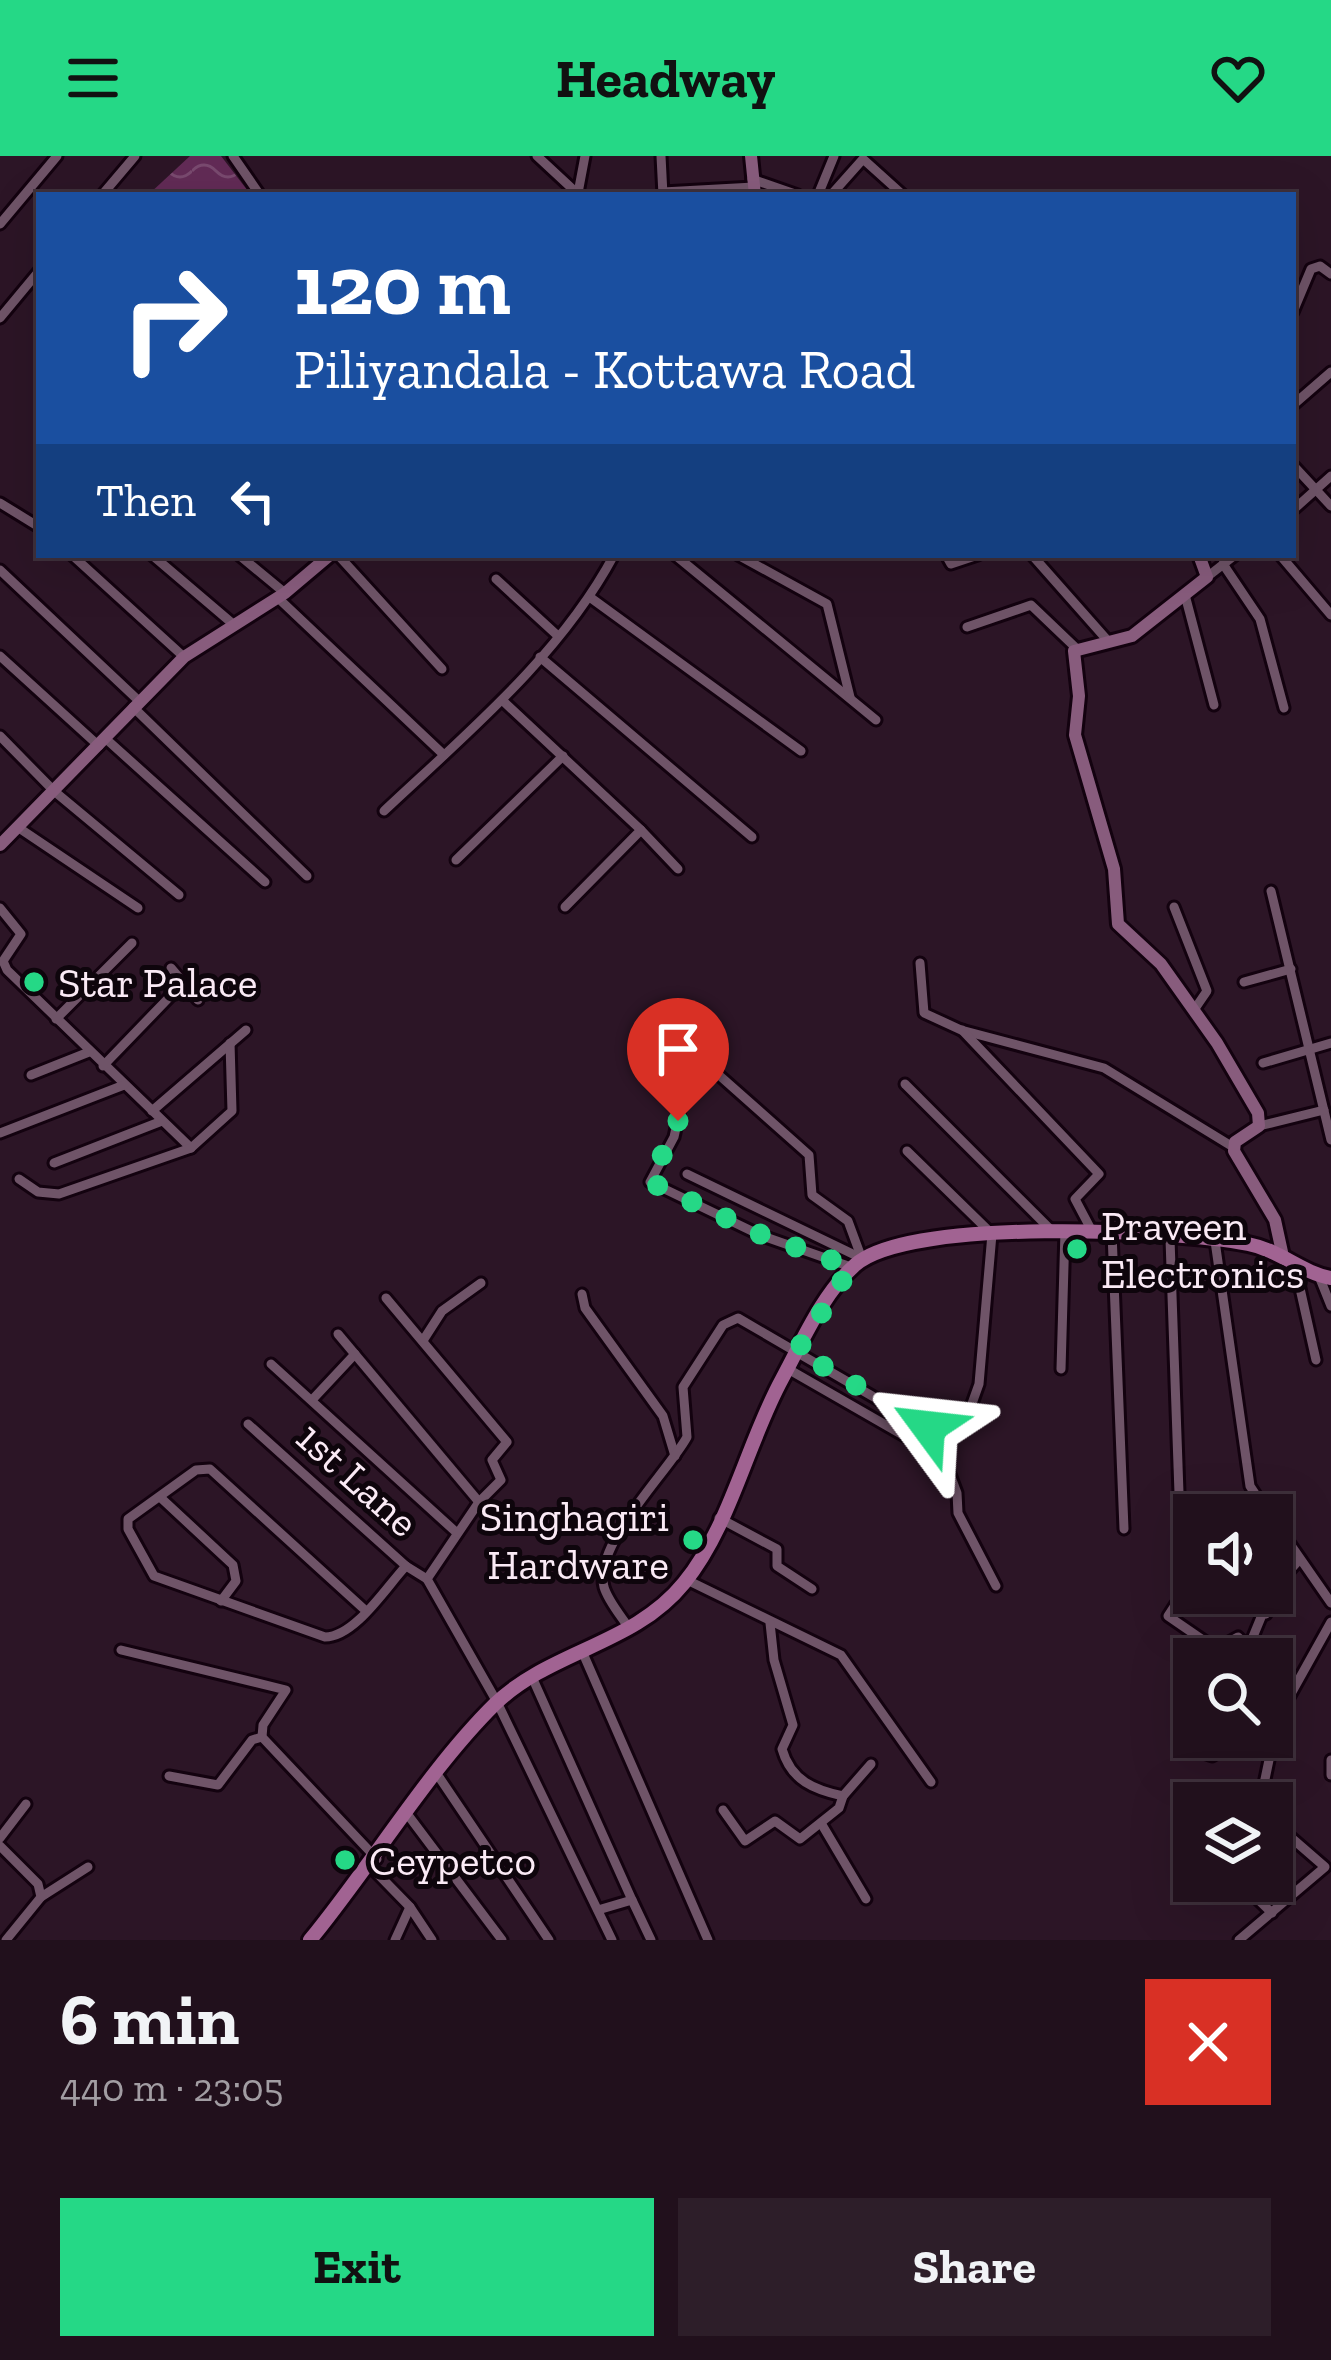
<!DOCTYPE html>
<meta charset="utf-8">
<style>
:root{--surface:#21101c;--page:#2d1e29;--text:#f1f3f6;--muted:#a29da3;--line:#3e303b;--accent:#25d886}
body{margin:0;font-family:"Zilla Slab",serif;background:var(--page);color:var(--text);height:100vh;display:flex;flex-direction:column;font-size:45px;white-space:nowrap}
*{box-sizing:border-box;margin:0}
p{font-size:39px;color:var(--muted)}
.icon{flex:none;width:66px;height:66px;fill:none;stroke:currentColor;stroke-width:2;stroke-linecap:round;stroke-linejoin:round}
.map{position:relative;height:1784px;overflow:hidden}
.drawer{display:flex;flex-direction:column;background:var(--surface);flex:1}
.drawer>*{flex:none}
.guide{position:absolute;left:36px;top:36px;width:1260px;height:366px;border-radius:0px;box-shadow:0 12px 48px #0002,0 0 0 3px var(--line);background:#1a4fa0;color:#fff;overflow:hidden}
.controls{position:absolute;left:1173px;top:1338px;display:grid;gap:24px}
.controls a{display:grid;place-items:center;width:120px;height:120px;border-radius:0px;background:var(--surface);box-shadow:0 12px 48px #0002,0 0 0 3px var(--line);font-size:60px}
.pin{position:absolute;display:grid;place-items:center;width:102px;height:102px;color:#fff;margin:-123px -51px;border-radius:50% 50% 50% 0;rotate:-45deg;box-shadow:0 0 12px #0007}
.pin .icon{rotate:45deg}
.me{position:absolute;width:132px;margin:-66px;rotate:300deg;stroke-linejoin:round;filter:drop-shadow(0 0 9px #0008)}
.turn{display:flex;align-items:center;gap:42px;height:252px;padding:0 60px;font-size:54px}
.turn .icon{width:156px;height:156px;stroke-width:2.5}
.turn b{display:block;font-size:84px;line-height:102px}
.then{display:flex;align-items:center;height:114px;padding:0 60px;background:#0003;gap:24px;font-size:45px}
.round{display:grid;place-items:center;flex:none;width:126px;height:126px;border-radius:0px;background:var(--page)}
.overview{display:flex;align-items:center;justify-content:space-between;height:204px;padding:0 60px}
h1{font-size:72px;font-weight:700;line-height:90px}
.action{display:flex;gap:24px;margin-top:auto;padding:24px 60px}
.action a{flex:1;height:138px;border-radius:0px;background:var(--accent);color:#111;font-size:48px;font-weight:700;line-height:138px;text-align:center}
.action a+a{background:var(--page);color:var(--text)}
header{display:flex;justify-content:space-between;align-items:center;height:156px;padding:0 60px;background:var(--accent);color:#111;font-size:54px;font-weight:700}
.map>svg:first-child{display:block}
.water{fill:url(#water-waves)}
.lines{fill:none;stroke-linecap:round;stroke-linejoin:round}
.street-casing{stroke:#13020f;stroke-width:15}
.secondary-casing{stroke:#13020f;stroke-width:18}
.primary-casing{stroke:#13020f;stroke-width:20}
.street{stroke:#6f5468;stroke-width:9}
.secondary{stroke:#885c7d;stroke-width:12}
.primary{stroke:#a16392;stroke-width:14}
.route{stroke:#25d886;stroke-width:21;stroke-dasharray:0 37.8}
.poi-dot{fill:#25d886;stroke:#0e050c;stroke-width:4.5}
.labels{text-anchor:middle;stroke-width:10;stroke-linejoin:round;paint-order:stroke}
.poi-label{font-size:42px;fill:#faeaf5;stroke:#0e050c;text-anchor:start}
.street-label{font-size:42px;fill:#faeaf5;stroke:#0e050c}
</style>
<header><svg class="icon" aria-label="menu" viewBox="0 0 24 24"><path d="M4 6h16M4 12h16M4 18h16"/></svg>Headway<svg class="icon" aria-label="heart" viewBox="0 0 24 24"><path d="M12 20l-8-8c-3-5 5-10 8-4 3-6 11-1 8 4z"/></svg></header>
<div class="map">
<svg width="1331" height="1784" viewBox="0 0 1331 1784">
<defs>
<pattern id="water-waves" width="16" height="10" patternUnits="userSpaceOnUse" patternTransform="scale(3)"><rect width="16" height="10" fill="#622b56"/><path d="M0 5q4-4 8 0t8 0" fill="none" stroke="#794a6f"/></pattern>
</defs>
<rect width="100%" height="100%" fill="#2c1526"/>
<path class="water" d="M190,0h31l30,39h-103z"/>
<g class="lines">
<defs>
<g id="street">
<path d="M233,0l27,39"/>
<path d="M537,0l42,39"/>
<path d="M661,0l2,39"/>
<path d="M752,23l46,16"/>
<path d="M663,36l91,-5"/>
<path d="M578,37l7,-37"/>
<path d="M102,39l33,-39"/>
<path d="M818,39l16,-39"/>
<path d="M831,39l32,-36 40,36"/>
<path d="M0,68l57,-68"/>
<path d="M1293,156l18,-43 9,-3 11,8"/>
<path d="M0,162l39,-47"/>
<path d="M1293,249l38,-33"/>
<path d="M1293,309l38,41"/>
<path d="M0,347l39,24"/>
<path d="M1293,354l38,-34"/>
<path d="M72,399l112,102"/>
<path d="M152,399l81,69"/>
<path d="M239,399l46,38"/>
<path d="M338,399l104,114"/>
<path d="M675,399l201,165"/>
<path d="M738,399l89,49 23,93"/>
<path d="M946,399l5,9 27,-9"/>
<path d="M1032,399l76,86"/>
<path d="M1280,399l51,60"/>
<path d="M1223,408l37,55 24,89"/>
<path d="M0,414l139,131"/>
<path d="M1207,421l28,-22"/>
<path d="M496,423l62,57"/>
<path d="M1185,439l29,110"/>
<path d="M278,442l166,157"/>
<path d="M591,442l210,153"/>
<path d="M967,471l64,-22 45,43"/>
<path d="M0,500l99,90"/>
<path d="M540,501l212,180"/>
<path d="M502,544l139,130 -76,77"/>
<path d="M133,551l174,169"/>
<path d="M0,580l54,55 125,104"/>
<path d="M105,582l160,144"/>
<path d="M384,655c83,-78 176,-155 230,-256"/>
<path d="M19,672l119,80"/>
<path d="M641,674l37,39"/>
<path d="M456,704l107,-104"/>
<path d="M1271,735l60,249"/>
<path d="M1174,751l33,84 -13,19"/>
<path d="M0,752l21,26 -18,27 4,9 184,178"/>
<path d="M920,807l4,50 37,17 143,38 129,79"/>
<path d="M171,812l27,32"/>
<path d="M1244,826l47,-13"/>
<path d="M56,863l76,-76"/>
<path d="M962,874l137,144 -24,25 18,34"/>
<path d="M1263,907l68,-20"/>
<path d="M103,910l80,-83"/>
<path d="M31,919l58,-23"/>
<path d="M905,928l146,146"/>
<path d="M152,955l94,-81"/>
<path d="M1259,970l65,-16"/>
<path d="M0,977l124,-48"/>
<path d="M907,995l85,83 -13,150 -15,42"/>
<path d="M54,1007l108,-42"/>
<path d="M687,1018l174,84"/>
<path d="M19,1023l19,13 21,2 132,-46 41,-37 -2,-68"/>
<path d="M1112,1077l12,296"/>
<path d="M1170,1083l9,254"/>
<path d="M1215,1085l35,245 19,29"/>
<path d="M1295,1110l21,94"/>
<path d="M851,1111l-91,-32 -110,-53 24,-45 10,-45 24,-20 12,4 89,79 3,40 36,26 14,38"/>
<path d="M1319,1120l12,30"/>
<path d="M582,1138l3,14 78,108 12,40"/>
<path d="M386,1142l121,144 -15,18 9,20 -22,22 -52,77 70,123 115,238"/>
<path d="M338,1178l141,168"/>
<path d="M424,1183l18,-28 39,-28"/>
<path d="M271,1208l186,169"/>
<path d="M788,1213l155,89"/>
<path d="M1061,1213l4,-138"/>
<path d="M312,1244l43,-46"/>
<path d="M248,1268l158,142 21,13"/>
<path d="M161,1342l72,67 3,16 -15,20"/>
<path d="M719,1362l58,31v17l35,23"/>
<path d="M1272,1362l59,85"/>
<path d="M1194,1420l-26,40 48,33"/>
<path d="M687,1424l154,75 90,127"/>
<path d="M1272,1434l28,-31"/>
<path d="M1229,1437l37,21"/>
<path d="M365,1454l-155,-141 -14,1 -68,49v10l26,47 171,61c30,0 61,-50 81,-71"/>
<path d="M770,1467l4,37 19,65 -11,24c9,32 33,41 61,47l28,-32"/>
<path d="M629,1472c-8,-12 -21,-27 -25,-41 -11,-43 64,-115 83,-150l-4,-50 40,-62 15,-7 196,114 23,61 1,20 38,73"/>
<path d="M1250,1488l21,-51"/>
<path d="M121,1494l165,40 -23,35 -1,12 115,122"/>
<path d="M582,1495l126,289"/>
<path d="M1198,1503l40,-22 22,22"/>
<path d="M1180,1513l14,-8"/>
<path d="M532,1521l100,223 -34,10"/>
<path d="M1192,1593l20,7 12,-7 6,-12"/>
<path d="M1331,1604v15"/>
<path d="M437,1618l112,166"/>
<path d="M169,1620l49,9 34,-45 10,-3"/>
<path d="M1260,1647l18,-86 53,-95"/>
<path d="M723,1654l22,31 30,-20 25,18 39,-31 4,-12"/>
<path d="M408,1659l94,125"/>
<path d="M821,1667l45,76"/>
<path d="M0,1682l26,-34"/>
<path d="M0,1690l38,38 3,13 -35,43"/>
<path d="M370,1710l40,41 22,33"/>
<path d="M1239,1725l33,32"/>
<path d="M41,1741l47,-30"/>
<path d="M632,1744l19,40"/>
<path d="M395,1784l15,-33"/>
<path d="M1239,1784l86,-73 -53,-46"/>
</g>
<g id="secondary">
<path d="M751,0l4,39"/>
<path d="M1199,399l8,22 -75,59 -58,15 5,45 -4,39 39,134 4,55 43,40 56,79 41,70 1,13 -24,16 -1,9 41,69 7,32"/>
<path d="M0,689l184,-188 101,-64 45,-38"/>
</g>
<path id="primary" d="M310,1784c61,-74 118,-170 185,-236 56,-54 139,-59 189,-121 46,-56 63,-140 98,-204 20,-37 41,-86 73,-114 54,-48 321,-35 393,-21 32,6 54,29 83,34"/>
</defs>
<use href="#street" class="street-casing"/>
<use href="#secondary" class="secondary-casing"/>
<use href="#primary" class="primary-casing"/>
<use href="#street" class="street"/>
<use href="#secondary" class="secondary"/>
<use href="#primary" class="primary"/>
</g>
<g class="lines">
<path class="route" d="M678,965l-28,61 110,52 91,33 -54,84 131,76"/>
</g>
<g class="poi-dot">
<circle cx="34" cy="826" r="12"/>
<circle cx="1077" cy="1093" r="12"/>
<circle cx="693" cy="1384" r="12"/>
<circle cx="345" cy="1704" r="12"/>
</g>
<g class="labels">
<g class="poi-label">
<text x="58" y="841">Star Palace</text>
<text x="1101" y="1084">Praveen<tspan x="1101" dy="48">Electronics</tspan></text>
<text x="669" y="1375" text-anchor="end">Singhagiri<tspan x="669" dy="48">Hardware</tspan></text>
<text x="369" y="1719">Ceypetco</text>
</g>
<g class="street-label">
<text transform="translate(358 1323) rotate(42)" y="15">1st Lane</text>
</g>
</g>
</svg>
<div class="controls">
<a><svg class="icon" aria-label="sound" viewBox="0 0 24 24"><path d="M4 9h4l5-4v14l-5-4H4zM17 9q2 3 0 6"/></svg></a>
<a><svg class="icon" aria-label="search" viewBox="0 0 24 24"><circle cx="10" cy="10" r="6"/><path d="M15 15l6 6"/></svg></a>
<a><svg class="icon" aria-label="layers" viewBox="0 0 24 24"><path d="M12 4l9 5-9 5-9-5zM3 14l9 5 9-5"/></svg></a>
</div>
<div class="pin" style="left:678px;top:965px;background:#d93025"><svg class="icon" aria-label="arrive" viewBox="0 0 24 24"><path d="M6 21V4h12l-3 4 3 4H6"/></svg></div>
<svg class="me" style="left:928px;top:1271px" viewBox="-20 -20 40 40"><path d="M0-17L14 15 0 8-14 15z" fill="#25d886" stroke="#fff" stroke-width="4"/></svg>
<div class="guide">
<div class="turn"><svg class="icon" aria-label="right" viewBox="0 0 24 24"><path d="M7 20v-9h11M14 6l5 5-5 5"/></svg><div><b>120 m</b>Piliyandala - Kottawa Road</div></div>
<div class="then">Then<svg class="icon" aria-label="left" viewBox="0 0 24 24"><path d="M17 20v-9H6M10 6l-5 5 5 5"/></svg></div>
</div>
</div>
<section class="drawer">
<div class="overview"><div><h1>6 min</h1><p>440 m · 23:05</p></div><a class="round" style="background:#d93025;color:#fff"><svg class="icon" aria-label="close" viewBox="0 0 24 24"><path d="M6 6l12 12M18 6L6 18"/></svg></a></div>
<div class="action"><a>Exit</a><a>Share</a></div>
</section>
